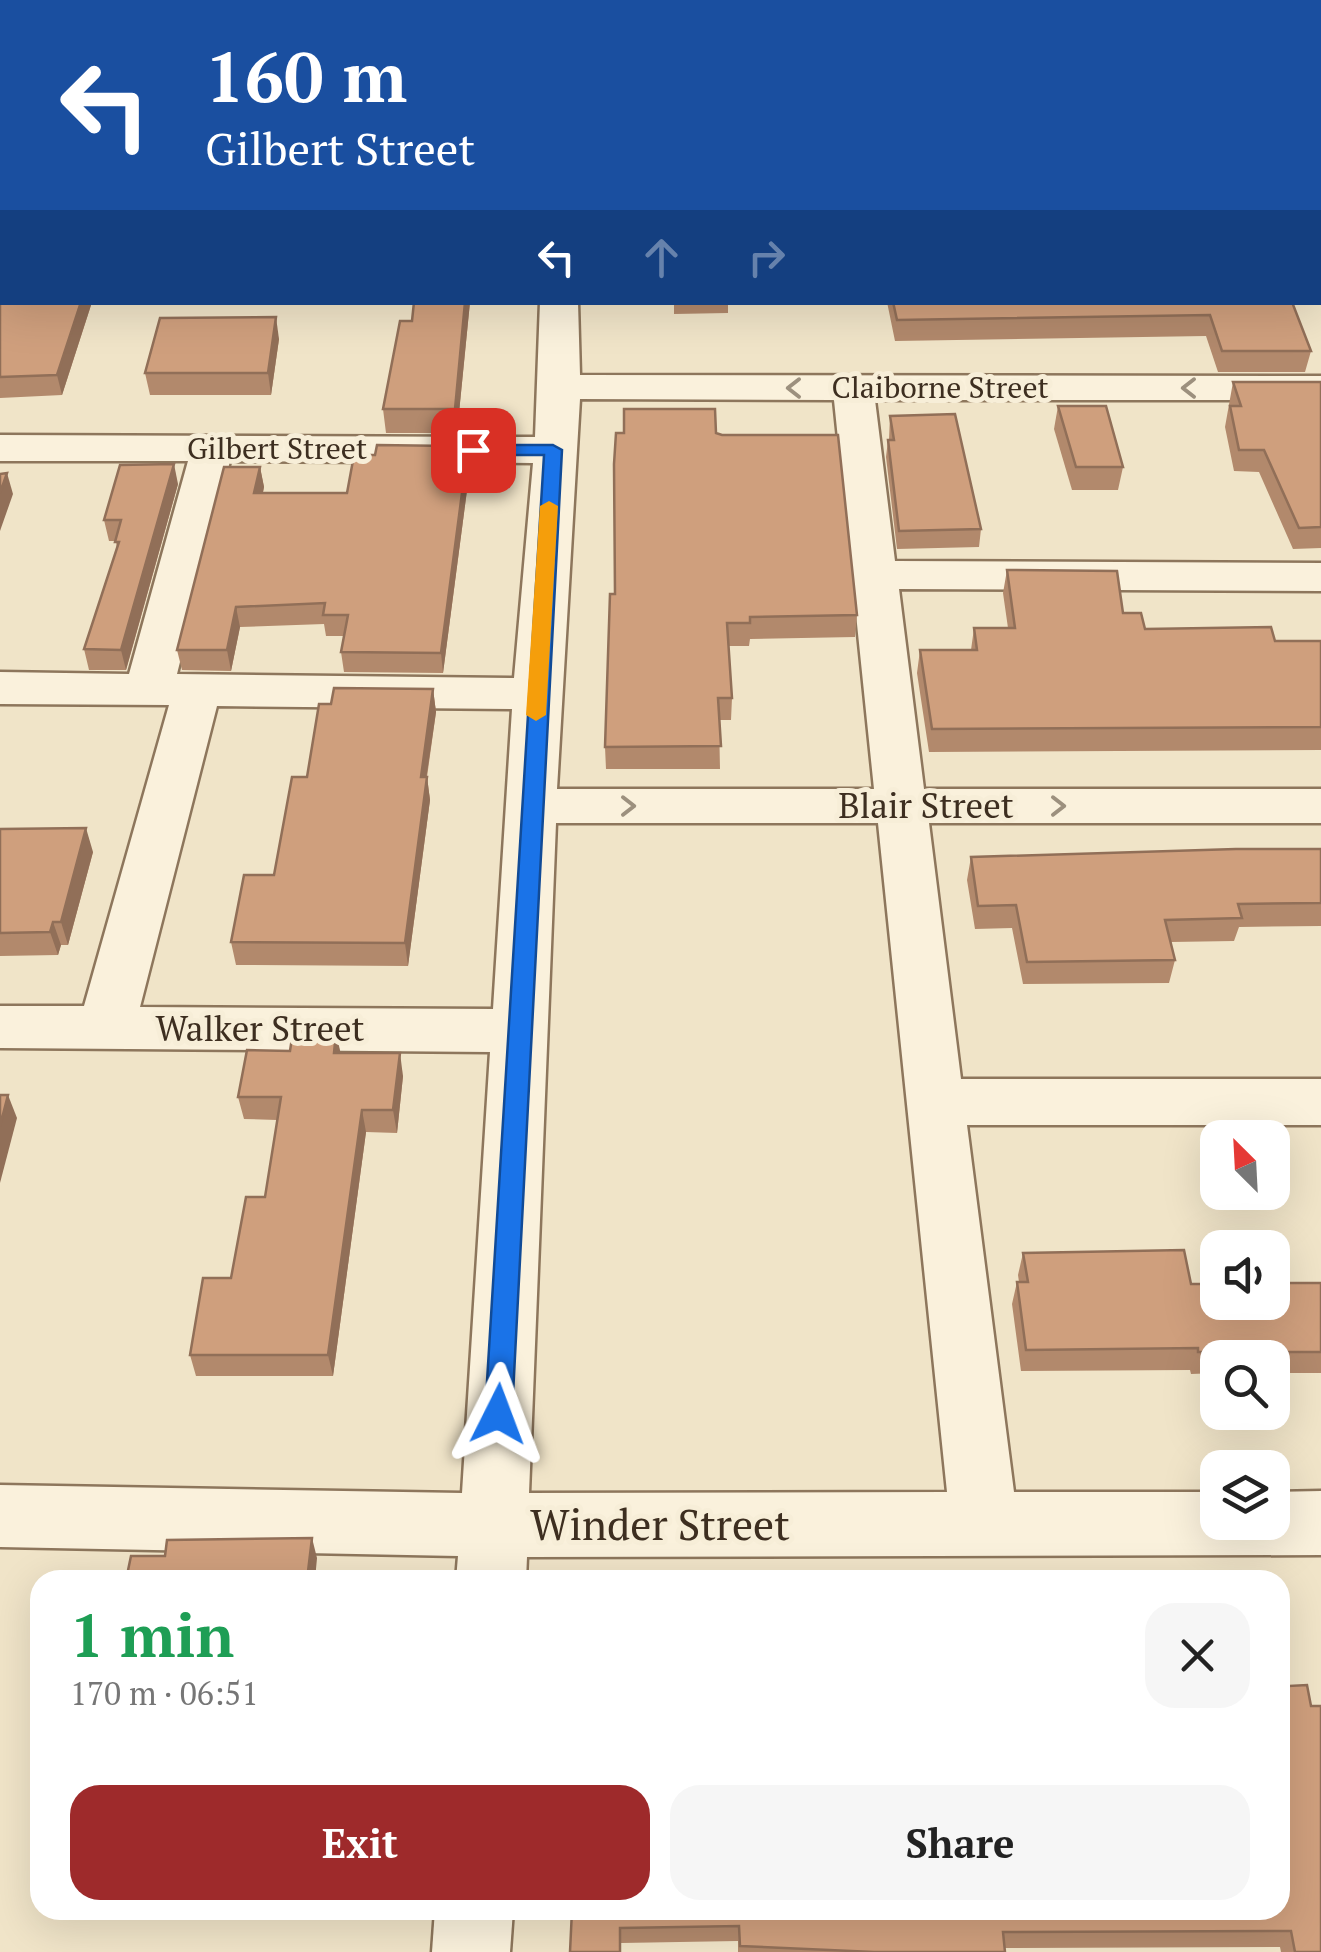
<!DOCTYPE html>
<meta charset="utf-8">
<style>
:root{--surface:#fff;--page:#f6f6f6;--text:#222;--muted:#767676;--accent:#9e2a2b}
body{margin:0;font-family:"PT Serif",serif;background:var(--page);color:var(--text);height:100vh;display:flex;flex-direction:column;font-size:38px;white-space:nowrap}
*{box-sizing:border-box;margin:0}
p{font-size:32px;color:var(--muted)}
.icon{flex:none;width:55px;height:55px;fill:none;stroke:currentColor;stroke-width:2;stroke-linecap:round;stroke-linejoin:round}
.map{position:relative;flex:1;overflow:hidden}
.side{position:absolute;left:30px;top:1570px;width:1260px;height:350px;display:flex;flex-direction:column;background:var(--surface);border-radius:30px;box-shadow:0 10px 40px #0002}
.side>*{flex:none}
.guide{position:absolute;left:0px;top:0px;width:1322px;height:305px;box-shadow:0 10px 40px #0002;background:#1a4fa0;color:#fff;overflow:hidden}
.needle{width:65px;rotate:336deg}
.controls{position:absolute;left:1200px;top:1120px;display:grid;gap:20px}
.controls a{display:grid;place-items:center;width:90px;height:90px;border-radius:20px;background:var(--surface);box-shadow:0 10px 40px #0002;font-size:50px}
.pin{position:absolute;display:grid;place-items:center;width:85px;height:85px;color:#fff;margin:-42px;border-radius:20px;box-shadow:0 5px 15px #0006}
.me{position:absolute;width:110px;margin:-55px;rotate:3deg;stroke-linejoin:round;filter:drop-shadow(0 0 8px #0008)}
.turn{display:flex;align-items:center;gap:35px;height:210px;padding:0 40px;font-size:45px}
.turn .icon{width:130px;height:130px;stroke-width:2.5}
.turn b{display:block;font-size:70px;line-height:85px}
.lanes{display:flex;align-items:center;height:95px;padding:0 40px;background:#0003;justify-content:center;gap:50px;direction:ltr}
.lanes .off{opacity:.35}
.round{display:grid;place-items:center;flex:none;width:105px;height:105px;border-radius:30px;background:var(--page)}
.headline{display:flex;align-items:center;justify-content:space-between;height:170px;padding:0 40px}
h1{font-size:60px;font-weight:700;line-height:75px;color:#1e9e55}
.button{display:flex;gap:20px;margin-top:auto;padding:20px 40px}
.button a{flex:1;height:115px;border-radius:30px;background:var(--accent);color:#fff;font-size:40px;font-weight:700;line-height:115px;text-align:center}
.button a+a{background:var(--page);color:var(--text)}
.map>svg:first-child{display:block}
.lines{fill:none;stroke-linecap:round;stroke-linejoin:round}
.minor-casing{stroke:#8d765c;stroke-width:5}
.minor{fill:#faf1dc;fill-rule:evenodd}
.wall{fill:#b2896c}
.shaded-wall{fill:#916f58}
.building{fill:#cf9f7d;stroke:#916f58;stroke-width:2.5}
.oneway{stroke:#9c907e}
.route{fill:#1a73e8;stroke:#114b97;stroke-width:2.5}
.slow{fill:#f59e0b}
.labels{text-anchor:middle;stroke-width:10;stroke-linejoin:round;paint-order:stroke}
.far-street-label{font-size:30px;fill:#3d2e20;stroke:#f7eed8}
.street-label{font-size:35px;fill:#3d2e20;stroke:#f7eed8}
.near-street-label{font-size:42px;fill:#3d2e20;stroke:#f7eed8}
</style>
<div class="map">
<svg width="1321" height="1952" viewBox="0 0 1321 1952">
<rect width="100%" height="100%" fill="#f0e4c8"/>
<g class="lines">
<defs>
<g id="minor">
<path d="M382,0h179l-2,2z"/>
<path d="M597,0h32l1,2h-31z"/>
<rect x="1320" y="224" width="1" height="22"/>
<rect x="0" y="253" width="2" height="22"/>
<path d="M540,302h38l2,73 741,1v24h-446l20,161 426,2v28l-422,-2 25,200h397v34h-392l32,256h360v46h-354l47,367h204v30h54v-30l49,-1v64l-794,2 -1,23h-70l2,-24 -458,-9v-62l462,8 28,-441 -490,-4v-42h84l85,-301 -169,-1v-32l129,2 59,-213h-188v-26l535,2zM580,399l254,1 40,389h-317zM230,461l303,2 -19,215 -337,-4zM217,706l295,3 -19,300 -353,-2zM556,823h322l69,669 -418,1z"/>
<path d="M435,1910h78l-3,42h-78z"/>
</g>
</defs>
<use href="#minor" class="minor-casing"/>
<use href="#minor" class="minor"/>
</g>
<g class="wall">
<path d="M0,0l2,2v207h-2z"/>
<path d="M1294,0h27v212l-1,-210h-24z"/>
<path d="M0,287l2,15h90l-30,93 -62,3z"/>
<path d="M414,302h56l-13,131h-71l-3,-24 29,-88z"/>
<path d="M674,302h54v11l-54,1z"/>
<path d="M887,302h405l19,49 -6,21h-87l-12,-36 -311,5z"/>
<path d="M279,339l-8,56h-121l-5,-22z"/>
<path d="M1233,382h88v166l-28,1 -34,-77 -25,-1 -9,-44z"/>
<path d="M1058,406l65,61 -5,23h-46l-18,-61z"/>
<path d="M890,416l91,113 -2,18 -82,2 -11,-92 2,-17h1z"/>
<path d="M716,433l141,182 -2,22 -105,2 -1,7h-21l4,52 -1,22h-12l1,49h-114l-1,-22 10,-153z"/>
<path d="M451,455h16l2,20 -26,198 -99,-1 -3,-20 3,-16h-18l-2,-12 -84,3 -9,44 -49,-1 -5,-20 83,-183 4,20 -1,6h84z"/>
<path d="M178,484l-52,186h-37l-5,-21 33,-100 -1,-8h-7l-5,-21z"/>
<path d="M1007,570l116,43 22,16 130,12h46v109l-392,2 -12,-79 3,-23h51l3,-22h34l-5,-35z"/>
<path d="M433,689l3,23 -9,65 3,23 -22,166 -172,-1 -5,-23 43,-67 57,-171z"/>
<path d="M0,829l93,23 -25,93h-7l-3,10 -58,1z"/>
<path d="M1321,849v77l-82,1 -5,14 -63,1 4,18 -6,23 -146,1 -11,-56 -37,1 -8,-49 4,-23z"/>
<path d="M336,1032l4,21 63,23 -6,57 -31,-1 -33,244h-137l-6,-21 41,-77 34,-81 12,-77 -33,-1 -6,-22 52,-46z"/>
<path d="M1023,1253l168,31 130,-1v90h-49v-15h-54v15l-27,1 -1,-4 -169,1 -9,-67 5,-22h2l-1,-7z"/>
<path d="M572,1910h708l41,42h-40l-1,-5 -276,1 1,4h-267v-11l-117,2z"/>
</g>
<g class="shaded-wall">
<path d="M2,134v27l-2,2v-27z"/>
<path d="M81,302h11l-30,93 -5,-20z"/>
<path d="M465,302h5l-13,131 -2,-24z"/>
<path d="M276,317l3,22 -8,56 -3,-22z"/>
<path d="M467,455l2,20 -26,198 -2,-20z"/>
<path d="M174,464l4,20 -52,186 -5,-20z"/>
<path d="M260,467l4,20 -6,26 -4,-20z"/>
<path d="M7,473l6,21 -13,37v-38z"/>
<path d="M236,607l4,20 -9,44 -4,-21z"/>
<path d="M433,689l3,23 -13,88 -2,-23z"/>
<path d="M427,777l3,23 -22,166 -3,-23z"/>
<path d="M86,828l7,24 -25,93 -7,-23z"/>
<path d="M53,922l8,23 -3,10 -8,-23z"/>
<path d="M336,1032l5,23 -7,-2z"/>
<path d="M400,1053l3,23 -6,57 -4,-23z"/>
<path d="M8,1095l9,23 -17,65v-57z"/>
<path d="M362,1110l4,22 -33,244 -5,-21z"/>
<path d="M312,1538l5,20 -2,22h-8z"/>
</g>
<g class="building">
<path d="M0,0h474v2h-472v132l-2,2z"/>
<path d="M705,0h173l1,2h-174z"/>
<path d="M1060,0h100l1,2h-100z"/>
<rect x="1320" y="30" width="1" height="161"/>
<path d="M2,154v32h-2v-26z"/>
<path d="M2,281v21h79l-24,73 -57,2v-90z"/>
<path d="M414,302h51l-10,107h-72l17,-88h12z"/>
<path d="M893,302h399l19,49h-89l-12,-36 -313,5z"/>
<path d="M276,317l-8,56h-123l15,-55z"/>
<path d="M1233,382h88v145l-22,1 -35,-78h-25l-9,-44h11z"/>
<path d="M1058,406h48l17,61h-47z"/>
<path d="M624,409h91l1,24 6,2h116l19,180 -107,2v6h-23l5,75h-14l3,48 -116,1 5,-153h5l-1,-130 2,-31h8z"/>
<path d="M955,414l26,115 -82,2 -11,-91h6l-4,-24z"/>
<path d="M377,445l74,1 -2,9h18l-26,198 -100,-1 7,-37h-25l2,-12 -89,4 -9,43h-50l47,-183h36l-6,26h93l7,-38h21z"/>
<path d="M174,464l-53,186 -37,-1 35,-107h-4l6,-22h-17l16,-55z"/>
<path d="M7,473l-7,20v-19z"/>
<path d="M1007,570l110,1 6,42h18l4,16 126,-2 4,14h46v86l-389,2 -12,-79h57l-3,-22h41z"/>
<path d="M334,688l99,1 -12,88h6l-22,166 -174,-1 13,-67h30l18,-98h15l12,-73h12z"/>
<path d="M86,828l-25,94h-8l-3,10 -50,1v-104z"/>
<path d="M1236,849h85v54l-83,1 4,14 -77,2 10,40 -148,2 -11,-57 -38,1 -7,-49z"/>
<path d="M293,1031l43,1 -2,21h66l-7,57h-31l-34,245h-138l13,-77h28l15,-81h19l16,-100h-43l9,-47 43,1z"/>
<path d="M0,1095h8l-8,31z"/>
<path d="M1184,1250l7,34h27v18h54v-19h49v69h-123v-4l-172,2 -9,-68h11l-5,-29z"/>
<path d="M312,1538l-5,42h-181l5,-24h34l2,-16z"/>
<path d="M1280,1662h4l5,24 18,-1 4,21h10v246h-26l-4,-21 -288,1 2,20h-131l-134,-6 -1,-20 -119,2v24h-50l2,-42h708z"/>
</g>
<defs><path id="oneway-chevron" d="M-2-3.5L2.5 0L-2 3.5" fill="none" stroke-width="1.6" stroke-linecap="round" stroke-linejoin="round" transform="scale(2.5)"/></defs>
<g class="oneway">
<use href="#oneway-chevron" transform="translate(794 388) rotate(-180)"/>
<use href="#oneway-chevron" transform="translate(1189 388) rotate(-180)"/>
<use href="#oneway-chevron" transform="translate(628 806)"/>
<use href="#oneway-chevron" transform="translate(1058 806)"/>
</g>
<path class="route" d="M553,445l9,5 -50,964 -4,9 -10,3 -9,-3 -4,-9 59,-959h-71l-9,-5 9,-5z"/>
<path class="slow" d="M549,501l9,5 -12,209 -10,6 -10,-6 14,-209z"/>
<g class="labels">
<g class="far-street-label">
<text x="940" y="398">Claiborne Street</text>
<text x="277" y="459">Gilbert Street</text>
</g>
<g class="street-label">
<text x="926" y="818">Blair Street</text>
<text x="260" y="1041">Walker Street</text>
</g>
<g class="near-street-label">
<text x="660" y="1540">Winder Street</text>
</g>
</g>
</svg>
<div class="controls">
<a><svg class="needle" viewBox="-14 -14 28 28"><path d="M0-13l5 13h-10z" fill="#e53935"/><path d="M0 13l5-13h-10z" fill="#767676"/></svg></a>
<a><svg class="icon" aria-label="sound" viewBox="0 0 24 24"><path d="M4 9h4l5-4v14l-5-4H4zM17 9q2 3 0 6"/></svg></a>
<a><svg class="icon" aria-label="search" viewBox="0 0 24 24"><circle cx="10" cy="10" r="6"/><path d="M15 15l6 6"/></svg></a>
<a><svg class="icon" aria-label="layers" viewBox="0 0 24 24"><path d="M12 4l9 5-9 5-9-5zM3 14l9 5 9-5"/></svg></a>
</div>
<div class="pin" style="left:473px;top:450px;background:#d93025"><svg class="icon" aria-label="arrive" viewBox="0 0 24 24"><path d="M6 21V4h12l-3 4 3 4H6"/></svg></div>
<svg class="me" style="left:498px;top:1414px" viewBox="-20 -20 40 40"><path d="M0-17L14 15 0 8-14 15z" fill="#1a73e8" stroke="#fff" stroke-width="4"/></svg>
<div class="guide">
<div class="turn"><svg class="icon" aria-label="left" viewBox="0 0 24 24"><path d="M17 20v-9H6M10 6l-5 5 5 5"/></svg><div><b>160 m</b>Gilbert Street</div></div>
<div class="lanes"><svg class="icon" aria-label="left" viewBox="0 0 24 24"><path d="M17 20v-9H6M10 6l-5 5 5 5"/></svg><svg class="icon off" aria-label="ahead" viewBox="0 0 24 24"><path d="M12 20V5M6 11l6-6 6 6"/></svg><svg class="icon off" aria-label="right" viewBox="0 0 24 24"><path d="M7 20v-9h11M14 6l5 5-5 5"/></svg></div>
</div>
<section class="side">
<div class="headline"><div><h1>1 min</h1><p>170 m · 06:51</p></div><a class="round"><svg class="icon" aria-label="close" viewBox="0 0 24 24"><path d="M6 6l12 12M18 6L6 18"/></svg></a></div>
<div class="button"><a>Exit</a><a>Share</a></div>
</section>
</div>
